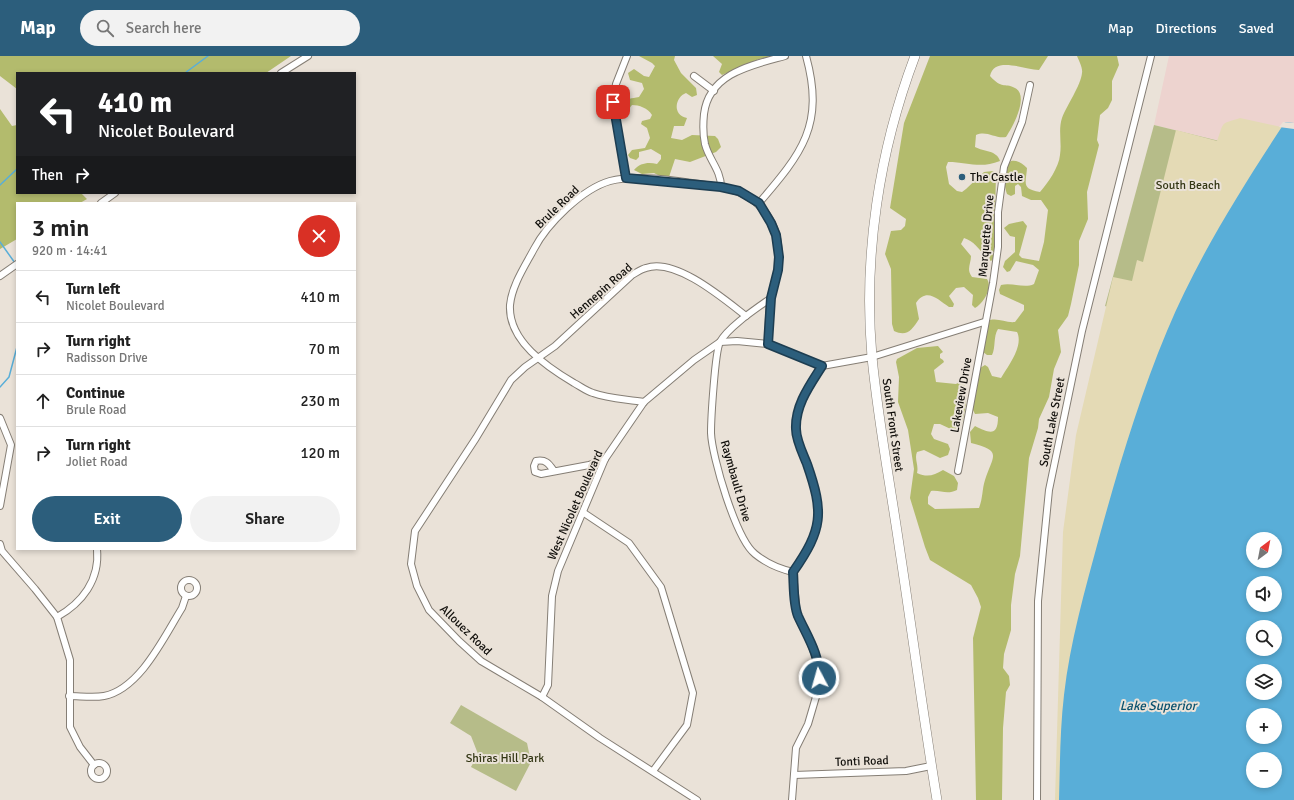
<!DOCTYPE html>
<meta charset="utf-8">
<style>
:root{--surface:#fff;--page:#f2f2f2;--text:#222;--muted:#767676;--line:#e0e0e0;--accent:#2c5e7c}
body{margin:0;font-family:Signika,sans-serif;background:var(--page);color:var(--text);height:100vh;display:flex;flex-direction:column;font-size:15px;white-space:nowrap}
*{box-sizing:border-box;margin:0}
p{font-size:13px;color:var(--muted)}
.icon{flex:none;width:22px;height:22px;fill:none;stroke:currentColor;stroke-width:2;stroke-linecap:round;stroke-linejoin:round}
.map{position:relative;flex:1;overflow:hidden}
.sheet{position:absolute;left:16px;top:146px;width:340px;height:348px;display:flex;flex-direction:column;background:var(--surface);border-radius:0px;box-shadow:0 2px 6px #0003}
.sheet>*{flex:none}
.banner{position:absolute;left:16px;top:16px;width:340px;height:122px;border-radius:0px;box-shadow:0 2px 6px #0003;background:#202124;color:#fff;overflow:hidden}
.needle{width:26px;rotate:32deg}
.fabs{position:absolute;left:1246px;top:476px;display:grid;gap:8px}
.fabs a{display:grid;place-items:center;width:36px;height:36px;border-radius:50%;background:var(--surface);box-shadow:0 2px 6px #0003;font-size:20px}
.pin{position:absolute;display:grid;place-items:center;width:34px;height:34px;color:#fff;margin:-17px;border-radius:8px;box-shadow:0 2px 6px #0006}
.me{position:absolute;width:44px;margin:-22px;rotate:354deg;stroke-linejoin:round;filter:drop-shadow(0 0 3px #0008)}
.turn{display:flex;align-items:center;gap:14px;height:84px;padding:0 16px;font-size:18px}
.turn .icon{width:52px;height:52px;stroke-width:2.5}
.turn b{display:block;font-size:28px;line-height:34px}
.then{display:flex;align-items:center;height:38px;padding:0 16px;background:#0003;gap:8px;font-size:15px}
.round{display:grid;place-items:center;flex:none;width:42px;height:42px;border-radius:21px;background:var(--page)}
.summary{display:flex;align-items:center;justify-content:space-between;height:68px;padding:0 16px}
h1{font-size:24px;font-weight:600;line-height:30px}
.primary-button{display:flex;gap:8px;margin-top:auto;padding:8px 16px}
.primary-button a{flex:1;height:46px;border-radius:24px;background:var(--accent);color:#fff;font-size:16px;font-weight:600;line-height:46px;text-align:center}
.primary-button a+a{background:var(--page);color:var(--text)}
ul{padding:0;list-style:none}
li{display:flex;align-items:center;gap:12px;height:52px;padding:0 16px;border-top:1px solid var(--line)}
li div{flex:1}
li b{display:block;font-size:15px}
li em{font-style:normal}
header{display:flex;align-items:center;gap:24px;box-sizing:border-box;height:56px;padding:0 20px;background:var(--accent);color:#fff}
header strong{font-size:19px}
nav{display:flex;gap:22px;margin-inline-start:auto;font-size:14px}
.search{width:280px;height:36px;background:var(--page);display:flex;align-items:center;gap:10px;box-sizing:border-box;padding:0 14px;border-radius:22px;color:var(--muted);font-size:15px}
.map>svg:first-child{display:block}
.industrial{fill:#edd3cf}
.green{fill:#b6bc89}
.forest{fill:#b3bb6d}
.sand{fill:#e4dab5}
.water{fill:#59aed8;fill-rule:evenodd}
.pier{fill:#eae2d8}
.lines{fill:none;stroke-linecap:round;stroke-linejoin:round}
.stream{stroke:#59aed8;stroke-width:1.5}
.minor-casing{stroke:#857e75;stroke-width:8}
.highway-casing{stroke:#857e75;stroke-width:10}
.minor{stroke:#fff;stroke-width:6}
.highway{stroke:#fff;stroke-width:9}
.route-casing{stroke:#1d3d51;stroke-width:10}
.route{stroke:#2c5e7c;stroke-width:7}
.poi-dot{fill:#2c5e7c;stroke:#eae2d8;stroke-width:1.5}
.labels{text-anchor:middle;stroke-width:4;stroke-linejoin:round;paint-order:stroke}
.poi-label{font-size:12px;fill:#110f0b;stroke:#eae2d8;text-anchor:start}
.park-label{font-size:12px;fill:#333614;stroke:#eae2d8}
.street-label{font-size:12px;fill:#110f0b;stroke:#eae2d8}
.water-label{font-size:13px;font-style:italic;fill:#0b526e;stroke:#eae2d8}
</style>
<header>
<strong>Map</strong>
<div class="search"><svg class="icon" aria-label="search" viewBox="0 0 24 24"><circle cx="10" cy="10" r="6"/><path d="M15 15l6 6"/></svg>Search here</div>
<nav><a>Map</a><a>Directions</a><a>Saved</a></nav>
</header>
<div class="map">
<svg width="1294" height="744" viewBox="0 0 1294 744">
<rect width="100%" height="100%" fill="#eae2d8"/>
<path class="industrial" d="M1169,0h125v67h-5l-20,24 -21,1 -94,-23z"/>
<g class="green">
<path d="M1154,69l94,23 -81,183 -62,-25z"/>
<path d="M461,649l66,38 4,19 -15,29 -45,-24 7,-13 -7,-18 -21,-13z"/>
</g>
<g class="forest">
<path d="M0,0h291l-25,17h-249v16l-17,-13z"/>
<path d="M639,0h36l-1,4 7,13 15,15 1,7 -5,2 -6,-4c-11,4 -14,22 1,25l-3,8h-10l-3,12 11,2 10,-5 23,1 3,3 3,8 -5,5 -26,10 -15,-3 -6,18 -5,1 -10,-5 -12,1 -8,-4c6,-7 14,-8 23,-6l4,-5v-4l-10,-6 -12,3v5l-3,3 -6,-2 -2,-3 4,-5 13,-2 5,-10 -3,-10 -6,-4 1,-3 8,-2 2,-4c-4,-7 -13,-10 -20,-10l-4,5 -6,-1 -1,-5c7,-7 10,-5 18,-7l5,-8 -2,-6 -12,-3 -2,-7 6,-4 10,7 5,1 6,-11 -3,-3z"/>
<path d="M713,0h60l-14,3 -37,16 -3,-3 3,-8z"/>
<path d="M930,0h118l-9,14c-16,-1 -45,-14 -49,6 13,14 13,6 25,12 15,8 -3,40 -9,49 -11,2 -19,-7 -30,-2l-1,12c9,5 22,3 25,14 -20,8 -32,1 -52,1l-2,5 3,17 8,7 5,1 4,-3 18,-17 9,-1 3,3 -2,84 -3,3c-10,-7 -14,-19 -27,-23l-3,6 10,12c0,8 -5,13 1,21l15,2c6,9 -4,25 -12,29l-3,-3 1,-10 -9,-8 -8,1 -7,8 5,8 -1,3h-4c-11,-7 -22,-20 -33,-4l3,16c-7,11 -12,18 -25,12l-2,-7 -1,-55 -6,-15 6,-23 10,-1 4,-4 1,-7 -16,-11 14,-85z"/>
<path d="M1077,0h40l2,9 -7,16v19l-4,8 -8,7 -3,25 2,5 -12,47 1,27 -9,22v24l-8,39 -3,12 -10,14 3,22 -7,17 -5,28 -10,22 -1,9 -9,30 -9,98 -5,18 -4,31v25l-7,24 -1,14 6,8 1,9 -4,7 -3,36 -1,72h-26l-3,-162 8,-31 -3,-9 -7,-13 -41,-25 -5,-13 -15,-49 4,-29 -6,-39 -10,-28 1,-25 -3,-15 1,-3 20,-11 21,-2 5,6 -3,2v4l3,2 1,2 -10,8 2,12 20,2 5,-3c10,5 3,38 -1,47l-5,3 -15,-7h-6l-3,10 3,5 14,5 2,5 -2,6 -8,3 -16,-8 -7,2c-3,7 2,13 0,21 11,5 17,2 26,-3l11,6 4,7 -1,7c-10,5 -16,0 -26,1l-3,6v7l7,5 44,-1c4,-10 3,-19 6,-28 8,-25 18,-29 -14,-37l-1,-11 5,-6c14,7 23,11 23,-9l-10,-4 -13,1 -3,-6 8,-40 5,-3 3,2 4,9 9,2c7,-12 23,-32 16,-46l-19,-3c-5,8 -2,18 -6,26h-5l-4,-3 2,-26 5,-6c9,-2 16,3 25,2l9,-12v-5l-24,-11 -1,-4 2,-5c11,-3 23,4 33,-1l5,-14 -6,-5 -17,-4 -6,10 -3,1 -4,-5 2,-6 10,-9v-15l-5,-1 -6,-8 5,-4 14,-3 4,5 -8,29 3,3 17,3 5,-19 4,-32 -7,-10h-10l-9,-4 -1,-9 -3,-3 -3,2v8l-4,2 -4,-2c-4,-11 -4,-25 4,-33 7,-1 11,2 16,7 -1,15 -6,21 13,24 8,-9 19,-25 20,-37 2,-13 -2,-25 2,-37 5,-13 19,-33 20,-45 1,-5 -3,-12 -5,-17z"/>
<path d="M0,53l12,17 5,-1v68h64l6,6 -7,4h-63v36l-17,10z"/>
</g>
<path class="sand" d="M1240,62l46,10 -199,672h-32l8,-268 13,-97 37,-158 19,4 5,-21 6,2 33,-132 41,11c8,-22 3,-16 23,-23z"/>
<path class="water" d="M1285,66l9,1v677h-235c1,-35 1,-71 5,-105 6,-53 21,-105 35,-157 19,-69 40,-140 68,-207 31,-74 74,-142 118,-209zM1253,483h22v22h-22zM1253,527h22v22h-22zM1253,571h22v22h-22zM1253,615h22v22h-22zM1253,659h22v22h-22zM1253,703h22v22h-22z"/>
<path class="pier" d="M1283,66l11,1v6l-15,-2z"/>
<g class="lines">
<g class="stream">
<path d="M185,17l23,-17"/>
<path d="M0,129l17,-16"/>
<path d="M0,186l15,21"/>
<path d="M0,331l9,-10 8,-30"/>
</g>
<defs>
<g id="minor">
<path d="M281,17l27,-17"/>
<path d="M694,20l20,15"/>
<path d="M626,122l-13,-76 3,-18 11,-28"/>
<path d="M101,147l14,-10"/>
<path d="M759,147c43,-50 66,-78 47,-147"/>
<path d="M0,220l17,-12"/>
<path d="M771,242c-14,10 -43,29 -51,44 -5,10 -9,77 -9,91 1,24 25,106 44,121 11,9 25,15 38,18"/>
<path d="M768,288c1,-15 0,-31 3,-46 1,-10 6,-20 7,-30 5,-42 -15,-73 -57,-81 0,-17 -12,-27 -16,-43 -2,-9 -2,-20 -1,-30 5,-41 48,-49 81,-58"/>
<path d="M644,346c-17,-3 -35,-3 -51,-9 -7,-2 -13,-7 -19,-10 -27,-16 -66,-42 -64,-78 2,-20 15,-39 24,-56 13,-25 48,-60 76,-68 30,-8 79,2 111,6"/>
<path d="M0,362l11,27 -11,61"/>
<path d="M554,415c-5,-7 -8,-12 -18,-10l-2,5 1,6 6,2 48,-9 16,-6"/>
<path d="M958,415l35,-188 5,-36v-35l6,-45 18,-45 8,-37"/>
<path d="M584,457l45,30 32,44 32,106 -6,32 -34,46"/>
<path d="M0,488l2,7 33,38 22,28 13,43v67l10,20 14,18"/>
<circle cx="189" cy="532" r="8"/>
<path d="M57,561c25,-14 43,-37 40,-68"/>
<path d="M69,640c11,0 24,2 35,0 36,-7 60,-59 78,-88l4,-12"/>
<path d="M542,641l6,-12 4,-89 6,-25 47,-112 39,-57 50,-42 26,-18 17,-1 31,3 54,22 50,-9 112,-35"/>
<circle cx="99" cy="715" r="8"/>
<path d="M794,719l112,-4 25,-5"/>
<path d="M697,744l-97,-62 -58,-41 -61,-36 -22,-20 -30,-31 -12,-24 -6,-22 4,-33 61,-93 35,-58 14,-13 30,-21 77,-71c4,-2 9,-6 14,-7 29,-11 78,31 100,48"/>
<path d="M792,744l4,-52 12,-24 10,-34 1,-24 -11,-30 -11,-21 -4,-43c30,-43 31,-59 14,-108 -4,-10 -11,-24 -11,-35 -1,-24 14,-44 26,-63"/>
<path d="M1037,744l1,-199 11,-111 33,-159 69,-275"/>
</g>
<path id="highway" d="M915,0c-36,95 -52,200 -43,301 6,63 18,126 27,188 13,85 24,170 38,255"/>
</defs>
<use href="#minor" class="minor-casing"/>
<use href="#highway" class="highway-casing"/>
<use href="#minor" class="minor"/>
<use href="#highway" class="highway"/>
</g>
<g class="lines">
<defs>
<path id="route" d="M613,46l13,76 95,9 18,4 20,12 12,20 5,12 3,22 -1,13 -7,28 -3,46 54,22c-12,19 -27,39 -26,63 0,11 7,25 11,35 17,49 16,65 -14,108 1,13 0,32 5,44 9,20 22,39 21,62"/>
</defs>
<use href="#route" class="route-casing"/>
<use href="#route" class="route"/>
</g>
<circle class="poi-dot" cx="962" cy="121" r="4"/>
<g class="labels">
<g class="poi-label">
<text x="970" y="125">The Castle</text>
</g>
<g class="park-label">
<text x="1188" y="133">South Beach</text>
<text x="505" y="706">Shiras Hill Park</text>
</g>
<g class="street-label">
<text transform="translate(557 151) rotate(-44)" y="4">Brule Road</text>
<text transform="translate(986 180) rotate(-85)" y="4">Marquette Drive</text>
<text transform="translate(601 235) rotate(-41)" y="4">Hennepin Road</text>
<text transform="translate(961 339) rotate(-80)" y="4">Lakeview Drive</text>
<text transform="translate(1052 366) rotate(-79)" y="4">South Lake Street</text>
<text transform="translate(893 369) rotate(82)" y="4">South Front Street</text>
<text transform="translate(736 425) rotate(74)" y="4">Raymbault Drive</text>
<text transform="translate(575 449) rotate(-66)" y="4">West Nicolet Boulevard</text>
<text transform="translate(466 574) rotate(44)" y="4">Allouez Road</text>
<text transform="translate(862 705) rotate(-2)" y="4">Tonti Road</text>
</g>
<g class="water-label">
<text x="1158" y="654">Lake Superior</text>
</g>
</g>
</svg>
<div class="fabs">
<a><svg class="needle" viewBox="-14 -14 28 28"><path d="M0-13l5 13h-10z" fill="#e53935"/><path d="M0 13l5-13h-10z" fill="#767676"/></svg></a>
<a><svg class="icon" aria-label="sound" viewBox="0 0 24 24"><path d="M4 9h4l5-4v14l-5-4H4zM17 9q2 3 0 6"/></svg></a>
<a><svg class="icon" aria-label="search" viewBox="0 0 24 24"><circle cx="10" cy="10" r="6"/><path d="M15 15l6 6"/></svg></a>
<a><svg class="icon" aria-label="layers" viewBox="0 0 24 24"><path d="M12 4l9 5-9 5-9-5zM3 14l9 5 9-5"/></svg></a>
<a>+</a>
<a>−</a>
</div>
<div class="pin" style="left:613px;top:46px;background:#d93025"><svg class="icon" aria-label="arrive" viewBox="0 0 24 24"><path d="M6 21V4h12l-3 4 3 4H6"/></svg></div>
<svg class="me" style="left:819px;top:622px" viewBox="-20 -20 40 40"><circle r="17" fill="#2c5e7c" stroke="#fff" stroke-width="3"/><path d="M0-11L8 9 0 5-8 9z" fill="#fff"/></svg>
<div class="banner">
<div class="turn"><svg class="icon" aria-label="left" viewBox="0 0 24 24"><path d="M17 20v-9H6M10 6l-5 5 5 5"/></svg><div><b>410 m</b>Nicolet Boulevard</div></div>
<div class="then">Then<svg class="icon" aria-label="right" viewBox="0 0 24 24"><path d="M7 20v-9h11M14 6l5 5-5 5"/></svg></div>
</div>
<section class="sheet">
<div class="summary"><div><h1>3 min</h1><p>920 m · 14:41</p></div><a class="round" style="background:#d93025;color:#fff"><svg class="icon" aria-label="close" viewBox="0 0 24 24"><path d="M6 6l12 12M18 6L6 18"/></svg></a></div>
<ul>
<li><svg class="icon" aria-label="left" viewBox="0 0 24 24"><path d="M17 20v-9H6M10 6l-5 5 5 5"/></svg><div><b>Turn left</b><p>Nicolet Boulevard</p></div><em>410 m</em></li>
<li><svg class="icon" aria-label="right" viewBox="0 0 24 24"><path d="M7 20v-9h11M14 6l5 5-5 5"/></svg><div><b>Turn right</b><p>Radisson Drive</p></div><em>70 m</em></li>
<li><svg class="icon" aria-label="ahead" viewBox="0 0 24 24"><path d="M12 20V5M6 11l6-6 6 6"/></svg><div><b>Continue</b><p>Brule Road</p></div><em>230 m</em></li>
<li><svg class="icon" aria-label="right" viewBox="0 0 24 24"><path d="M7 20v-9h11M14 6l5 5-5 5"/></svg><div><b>Turn right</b><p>Joliet Road</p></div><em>120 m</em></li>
</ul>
<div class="primary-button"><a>Exit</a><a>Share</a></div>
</section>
</div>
